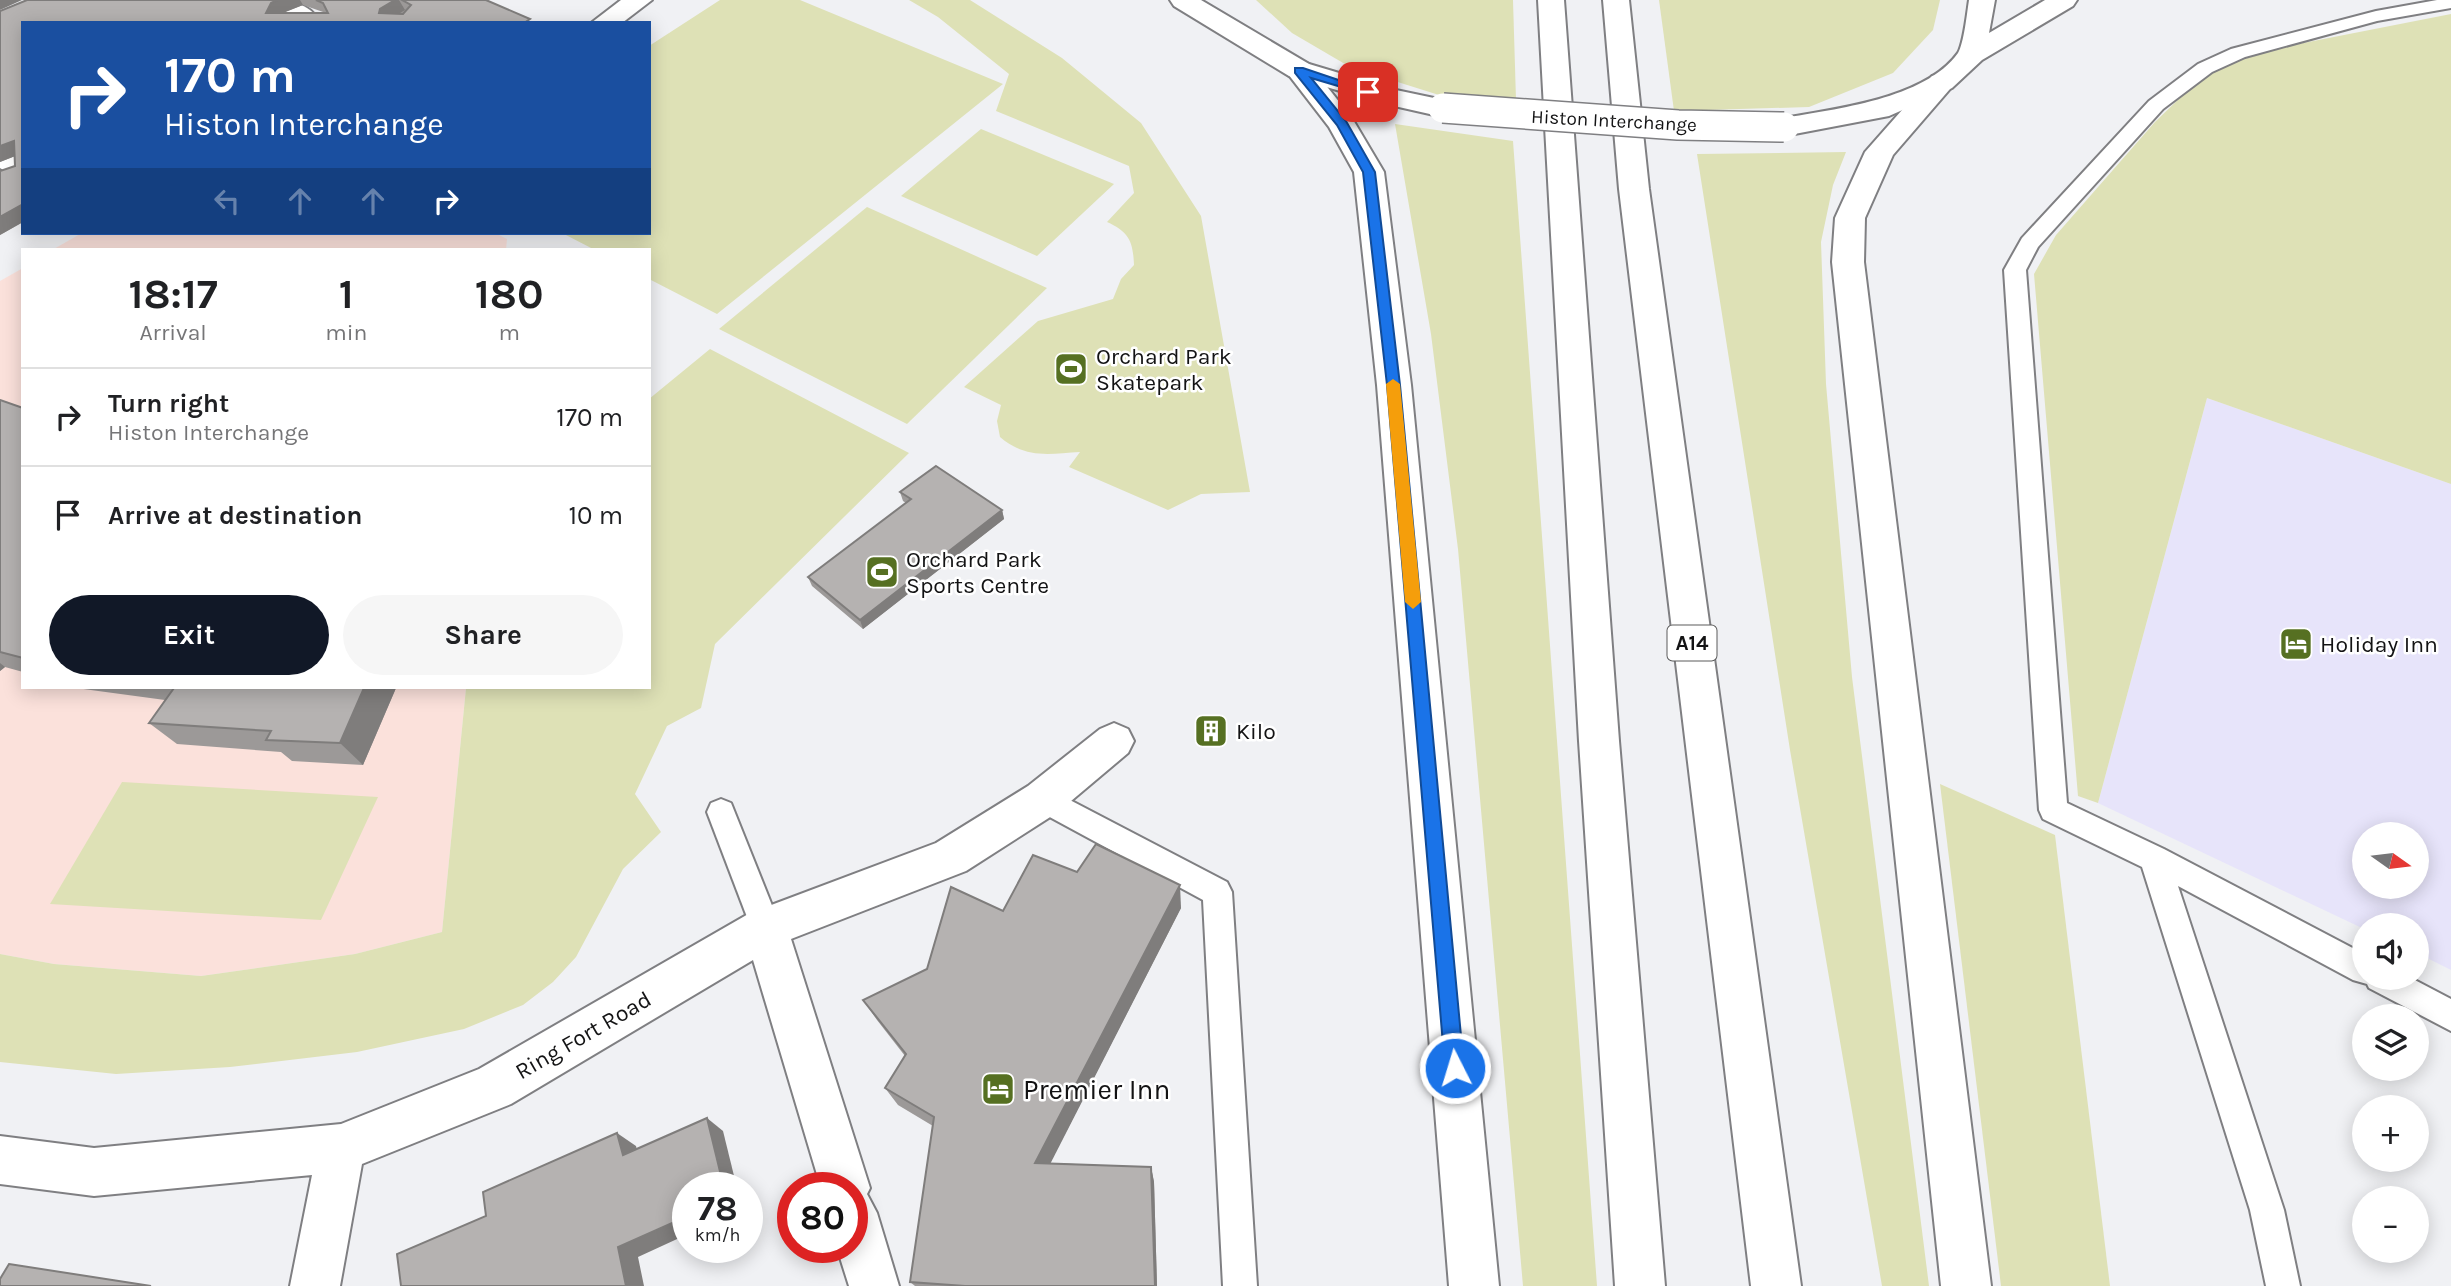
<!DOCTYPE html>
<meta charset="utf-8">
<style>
:root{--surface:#fff;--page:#f6f6f6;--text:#202124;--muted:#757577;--line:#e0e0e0;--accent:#111827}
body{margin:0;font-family:Karla,sans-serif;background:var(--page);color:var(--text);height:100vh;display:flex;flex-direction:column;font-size:26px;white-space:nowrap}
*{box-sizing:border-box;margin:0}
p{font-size:23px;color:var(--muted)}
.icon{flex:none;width:38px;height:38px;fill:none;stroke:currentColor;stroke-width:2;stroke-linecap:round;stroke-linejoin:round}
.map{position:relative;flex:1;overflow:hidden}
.panel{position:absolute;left:21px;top:248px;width:630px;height:441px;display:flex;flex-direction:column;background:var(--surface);border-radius:0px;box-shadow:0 4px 18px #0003}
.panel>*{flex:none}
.banner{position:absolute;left:21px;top:21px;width:630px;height:214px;border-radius:0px;box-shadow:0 4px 18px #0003;background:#1a4fa0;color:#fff;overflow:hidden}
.needle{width:46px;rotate:104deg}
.tools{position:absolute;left:2352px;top:822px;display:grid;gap:14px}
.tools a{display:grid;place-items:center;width:77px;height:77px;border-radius:50%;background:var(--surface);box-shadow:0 4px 18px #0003;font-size:35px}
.speed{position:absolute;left:672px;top:1172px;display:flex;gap:14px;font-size:35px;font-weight:700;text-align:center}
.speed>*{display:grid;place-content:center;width:91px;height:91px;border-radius:50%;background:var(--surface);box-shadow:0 4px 18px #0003;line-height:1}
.speed small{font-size:18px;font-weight:400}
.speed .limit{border:10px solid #d22;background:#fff;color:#111}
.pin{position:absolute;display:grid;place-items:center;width:60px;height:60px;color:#fff;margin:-30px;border-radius:14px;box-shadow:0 4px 10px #0006}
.me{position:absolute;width:77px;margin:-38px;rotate:355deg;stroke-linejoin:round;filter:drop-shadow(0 0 5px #0008)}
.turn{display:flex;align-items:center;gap:24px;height:147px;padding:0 28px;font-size:32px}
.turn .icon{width:91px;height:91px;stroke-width:2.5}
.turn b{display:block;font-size:49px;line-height:60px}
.lanes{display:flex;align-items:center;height:66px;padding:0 28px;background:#0003;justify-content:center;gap:35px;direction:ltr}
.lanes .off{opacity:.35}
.eta{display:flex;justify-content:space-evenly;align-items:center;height:119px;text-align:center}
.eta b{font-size:42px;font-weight:700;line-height:49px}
.primary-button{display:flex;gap:14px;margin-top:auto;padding:14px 28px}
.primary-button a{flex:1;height:80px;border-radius:42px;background:var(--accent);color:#fff;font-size:28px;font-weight:700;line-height:80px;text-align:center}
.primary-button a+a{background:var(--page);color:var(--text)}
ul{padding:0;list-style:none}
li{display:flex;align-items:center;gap:21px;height:98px;padding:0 28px;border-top:2px solid var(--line)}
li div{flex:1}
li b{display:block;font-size:26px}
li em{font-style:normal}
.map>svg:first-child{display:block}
.commercial{fill:#e7e4fa;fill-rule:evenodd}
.education{fill:#fbe1db}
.green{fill:#dee1b6}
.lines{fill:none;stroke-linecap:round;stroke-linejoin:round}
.service-casing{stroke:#7f7f82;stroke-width:4}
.minor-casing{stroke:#7f7f82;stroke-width:4}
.secondary-casing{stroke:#7f7f82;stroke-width:4}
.trunk-casing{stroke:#7f7f82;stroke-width:4}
.service{fill:#fff;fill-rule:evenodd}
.minor{fill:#fff;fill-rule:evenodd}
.secondary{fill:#fff;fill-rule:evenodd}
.trunk{fill:#fff;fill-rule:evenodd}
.secondary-bridge-casing{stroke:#7f7f82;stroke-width:32;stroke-linecap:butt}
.secondary-bridge{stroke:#fff;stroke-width:29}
.wall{fill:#9c9998;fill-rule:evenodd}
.shaded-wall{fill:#7f7d7c}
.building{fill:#b5b2b1;stroke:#7f7d7c;stroke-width:2}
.route{fill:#1a73e8;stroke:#114b97;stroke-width:2}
.slow{fill:#f59e0b}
.labels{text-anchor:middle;stroke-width:5;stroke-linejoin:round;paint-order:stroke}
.far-street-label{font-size:19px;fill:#131314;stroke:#fff}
.shield{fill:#fff;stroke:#5a5a5a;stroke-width:2}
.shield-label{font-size:21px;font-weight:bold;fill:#131314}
.poi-label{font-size:23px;fill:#131314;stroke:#fff;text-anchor:start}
.street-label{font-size:23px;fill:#131314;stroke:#fff}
.near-poi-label{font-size:28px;fill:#131314;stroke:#fff;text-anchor:start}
</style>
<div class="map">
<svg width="2451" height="1286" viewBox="0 0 2451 1286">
<rect width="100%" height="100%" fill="#f0f1f4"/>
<path class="commercial" d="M2207,398l244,86v486l-34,-17v-27h-53v3l-266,-126zM2364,835h53v52h-53z"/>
<g class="education">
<path d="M82,233h413l12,6 -1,11h-454z"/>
<path d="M23,268v420h443l-24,244 -87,22 -154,22 -147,-12 -54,-10v-673z"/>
</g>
<g class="green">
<path d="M720,0h80l203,84 -286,230 -68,-35v-29h-54l-33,-17h87v-187z"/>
<path d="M909,0h61l92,58 79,65 60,93 49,276 -49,2 -33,16 -99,-43 11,-15c-32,2 -54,7 -80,-15l-3,-16 4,-16 -37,-18 74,-66 75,-22 8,-20 13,-14c-1,-24 -5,-33 -27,-43l27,-29 -5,-27 -133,-55 13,-37 -71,-57z"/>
<path d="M1256,0h257l3,100 -77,-5 -89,-28 -58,-34z"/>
<path d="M1659,0h281l-7,30 -40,43 -84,34 -135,4z"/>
<path d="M2451,14v470l-244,-86 -109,405 -20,-7 -44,-522 22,-39 99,-113 32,-31 37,-26 64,-19z"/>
<path d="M1395,124l118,17 84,1145h-74l-65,-737 -27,-215z"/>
<path d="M981,129l133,55 -77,72 -136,-60z"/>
<path d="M1846,152l-13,33 -12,57 5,142 26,293 77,609h-47l-92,-536 -93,-596z"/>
<path d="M867,207l180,81 -140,136 -188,-95z"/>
<path d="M710,349l199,104 -194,191 -14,64 -34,18 -32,68 26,38 -38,37 -47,88 -23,25 -30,23 -59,24 -107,23 -127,15 -114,7 -116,-12v-108l54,10 147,12 154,-22 87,-22 24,-244h183v-289z"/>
<path d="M122,782l256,15 -57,123 -271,-16z"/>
<path d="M1940,784l115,51 55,451h-109z"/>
</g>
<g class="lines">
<defs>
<g id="service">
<path d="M2437,0h14v8l-74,13 -132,36 -33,15 -49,37 -125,138 -12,23 41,533 97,46 200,105v24h47l40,21v32l-82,-43 -2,-4 -14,-4 -175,-94 106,324 16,76h-34l-16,-76 -108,-343 -99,-48 -4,-9 -35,-540 18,-32 127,-137 49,-37 33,-15 145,-38z"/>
<path d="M1043,786l184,96 5,10 25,394h-34l-20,-386 -170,-92 -4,-9 4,-9z"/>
<path d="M721,799l10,4 50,125 -4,10 -11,4 -11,-4 -48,-126 4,-9z"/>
</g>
<g id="minor">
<path d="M259,0c19,0 44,0 56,15l-4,6c-16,4 -43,-7 -52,-21z"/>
<path d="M621,0h31l-30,23h-31z"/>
<path d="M0,146l23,10v18l-15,-1 -8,-5z"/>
<path d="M1114,723l14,6 6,12 -6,12 -70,59 -92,59 -175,68 79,249 -3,6 10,19 22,73h-50l-12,-38h15v-60h-31l-68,-228 -242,144 -149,60 -22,122h-50l22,-111 -218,21 -94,-12v-48l94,12 247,-24 138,-55 271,-156 186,-70 92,-57 72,-57z"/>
</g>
<g id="secondary">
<path d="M1170,0h31l108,64 87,26 57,12 4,6 -4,6 -10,3 -62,-14 -92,-27 -115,-70z"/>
<path d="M1969,0h26l-6,33 56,-33h32l-4,6 -91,54 -30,28 -63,28 -105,20 -10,-3 -4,-6 4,-6 10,-3c51,-9 141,-19 174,-65 6,-10 9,-40 11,-53z"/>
</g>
<g id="trunk">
<path d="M1538,0h26l55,741 46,545h-50l-36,-545z"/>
<path d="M1603,0h26l20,189 152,1097h-50l-132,-1097z"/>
<path d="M1299,62l10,2 43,54 32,54 27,213 88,901h-50l-72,-901 -23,-213 -25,-45 -44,-57 4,-6z"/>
<path d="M1942,74l10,2 4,6 -63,73 -28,63 -1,44 127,1024h-50l-109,-1024 3,-44 30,-66 67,-76z"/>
</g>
</defs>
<use href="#service" class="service-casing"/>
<use href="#minor" class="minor-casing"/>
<use href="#secondary" class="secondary-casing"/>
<use href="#trunk" class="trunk-casing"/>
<use href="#service" class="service"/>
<use href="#minor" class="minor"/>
<use href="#secondary" class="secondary"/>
<use href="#trunk" class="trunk"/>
<defs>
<path id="secondary-bridge" d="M1443,108l235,17 106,2"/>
</defs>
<use href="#secondary-bridge" class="secondary-bridge-casing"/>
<use href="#secondary-bridge" class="secondary-bridge"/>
</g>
<g class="wall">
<path d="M27,0h459l44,19 -507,4v199l-23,13 15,-69v-10l-15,6v-151zM303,5l23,8h-44z"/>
<path d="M0,400l23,8v264l-18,-5 -5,4z"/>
<path d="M900,492l102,18 2,9 -141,110 -51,-43 -4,-9 98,-74 -3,-2z"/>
<path d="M76,688h320l-33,77 -71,-4 -11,-9 -104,-8 -28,-21 16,-23z"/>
<path d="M1181,908l-131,255 101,4 3,15 3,104h-242l-5,-4 23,-156 -35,-21 -13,-17 20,-32 -28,-36 -14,-20 64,-31 76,-58z"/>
</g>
<g class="shaded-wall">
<path d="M0,0h22l-22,10z"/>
<path d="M277,0h23l3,5 -25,10 -12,-2 5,-10z"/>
<path d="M395,0h4l6,10 -18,11 -8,-8 1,-4z"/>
<path d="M14,141l9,12 -23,9v-16z"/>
<path d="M23,204v18l-23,13v-18z"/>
<path d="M1002,510l2,9 -141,110 -3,-9z"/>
<path d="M0,663l5,4 -5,4z"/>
<path d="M364,688h32l-33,77 -23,-22z"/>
<path d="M1180,885l1,23 -138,270 -8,-15z"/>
<path d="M707,1118l16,13 14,57h-13z"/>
<path d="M617,1133l19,13 5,21 -18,-12z"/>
<path d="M1151,1167l3,15 3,104h-2z"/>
<path d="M688,1216v18l-50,23 6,29h-18l-8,-39z"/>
</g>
<g class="building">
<path d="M27,0h250l-6,3 -5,10h62l-5,-10 -7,-3h79l-15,9 -1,4 24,1 8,-9 -9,-5h84l44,19 -6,4h-501v181l-23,13v-46l15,-5 -1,-25 -14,5v-135z"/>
<path d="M0,400l23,8v250l-23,-6z"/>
<path d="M936,466l66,44 -142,110 -52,-43 103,-78 -11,-7z"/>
<path d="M174,688h190l-24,55 -74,-3 5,-9 -122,-8z"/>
<path d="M1096,844l84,41 -145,278 116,4 4,119h-190l-55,-4 24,-165 -49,-29 21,-34 -43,-54 64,-31 24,-82 52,24 30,-56 44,17z"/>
<path d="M707,1118l17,70h-36v28l-70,31 8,39h-225l-4,-32 89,-38 -3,-24 134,-59 6,22z"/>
<path d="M9,1264l142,22h-151v-7z"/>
</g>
<path class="route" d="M1295,68h8l71,24 -6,3 -57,-17 35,43 29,51 25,213 64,683 -2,7 -7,2 -7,-2 -3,-7 -58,-683 -24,-213 -26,-47 -42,-52z"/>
<path class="slow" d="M1393,379l7,5 21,218 -8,7 -8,-7 -19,-218z"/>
<defs>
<symbol id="stadium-square" viewBox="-11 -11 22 22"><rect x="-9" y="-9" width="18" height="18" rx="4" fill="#567022" stroke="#fff"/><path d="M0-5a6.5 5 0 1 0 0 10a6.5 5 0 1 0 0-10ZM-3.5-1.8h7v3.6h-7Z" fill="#fff"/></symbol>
<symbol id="hotel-square" viewBox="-11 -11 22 22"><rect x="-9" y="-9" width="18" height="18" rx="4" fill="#567022" stroke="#fff"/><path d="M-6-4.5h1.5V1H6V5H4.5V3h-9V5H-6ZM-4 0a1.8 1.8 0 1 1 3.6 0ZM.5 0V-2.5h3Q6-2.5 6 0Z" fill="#fff"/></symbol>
<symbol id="building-square" viewBox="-11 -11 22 22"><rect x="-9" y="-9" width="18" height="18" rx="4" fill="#567022" stroke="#fff"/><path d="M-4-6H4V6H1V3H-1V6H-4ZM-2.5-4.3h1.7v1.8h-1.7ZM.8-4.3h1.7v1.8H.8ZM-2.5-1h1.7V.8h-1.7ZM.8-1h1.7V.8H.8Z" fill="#fff"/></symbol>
</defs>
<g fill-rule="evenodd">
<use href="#stadium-square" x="1052" y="350" width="38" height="38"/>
<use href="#stadium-square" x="863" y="553" width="38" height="38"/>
<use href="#hotel-square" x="2277" y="625" width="38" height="38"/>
<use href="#building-square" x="1192" y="712" width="38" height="38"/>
<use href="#hotel-square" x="979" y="1070" width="38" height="38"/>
</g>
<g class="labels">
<g class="far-street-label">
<text transform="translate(1614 120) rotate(3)" y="7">Histon Interchange</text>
</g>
<rect class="shield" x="1667.5" y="625.5" width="49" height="35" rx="5"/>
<g class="shield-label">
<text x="1692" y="650">A14</text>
</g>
<g class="poi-label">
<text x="1096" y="364">Orchard Park<tspan x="1096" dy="26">Skatepark</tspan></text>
<text x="906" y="567">Orchard Park<tspan x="906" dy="26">Sports Centre</tspan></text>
<text x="2320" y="652">Holiday Inn</text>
<text x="1236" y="739">Kilo</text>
</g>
<g class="street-label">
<text transform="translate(583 1035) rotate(-30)" y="8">Ring Fort Road</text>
</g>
<g class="near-poi-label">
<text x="1023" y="1099">Premier Inn</text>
</g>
</g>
</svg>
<div class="tools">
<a><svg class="needle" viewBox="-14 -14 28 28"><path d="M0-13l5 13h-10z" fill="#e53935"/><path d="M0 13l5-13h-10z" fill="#757577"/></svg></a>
<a><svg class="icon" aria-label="sound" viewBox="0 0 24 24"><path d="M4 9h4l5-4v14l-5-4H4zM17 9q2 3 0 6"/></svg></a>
<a><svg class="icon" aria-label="layers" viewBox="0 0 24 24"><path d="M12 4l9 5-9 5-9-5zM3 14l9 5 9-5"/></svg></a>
<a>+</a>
<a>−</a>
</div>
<div class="speed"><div>78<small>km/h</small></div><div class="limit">80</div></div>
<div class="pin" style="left:1368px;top:92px;background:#d93025"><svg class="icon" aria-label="arrive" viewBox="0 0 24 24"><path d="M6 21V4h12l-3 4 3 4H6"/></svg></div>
<svg class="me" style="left:1455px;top:1068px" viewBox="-20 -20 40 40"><circle r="17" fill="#1a73e8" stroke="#fff" stroke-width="3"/><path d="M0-11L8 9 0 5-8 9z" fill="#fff"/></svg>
<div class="banner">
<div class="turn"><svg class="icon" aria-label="right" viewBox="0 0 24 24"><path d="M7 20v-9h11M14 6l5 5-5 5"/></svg><div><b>170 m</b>Histon Interchange</div></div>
<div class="lanes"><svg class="icon off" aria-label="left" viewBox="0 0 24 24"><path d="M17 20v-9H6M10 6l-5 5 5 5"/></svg><svg class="icon off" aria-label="ahead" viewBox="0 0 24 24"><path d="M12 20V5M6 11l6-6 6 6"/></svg><svg class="icon off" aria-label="ahead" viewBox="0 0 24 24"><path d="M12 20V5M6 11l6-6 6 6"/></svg><svg class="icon" aria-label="right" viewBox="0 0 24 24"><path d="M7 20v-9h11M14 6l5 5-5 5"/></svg></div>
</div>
<section class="panel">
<div class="eta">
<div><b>18:17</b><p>Arrival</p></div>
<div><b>1</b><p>min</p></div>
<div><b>180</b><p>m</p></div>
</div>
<ul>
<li><svg class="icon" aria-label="right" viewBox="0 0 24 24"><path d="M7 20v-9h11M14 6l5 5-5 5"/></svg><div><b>Turn right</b><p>Histon Interchange</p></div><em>170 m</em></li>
<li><svg class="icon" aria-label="arrive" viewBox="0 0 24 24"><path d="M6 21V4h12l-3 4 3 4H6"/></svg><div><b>Arrive at destination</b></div><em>10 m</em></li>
</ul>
<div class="primary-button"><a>Exit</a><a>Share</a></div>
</section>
</div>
